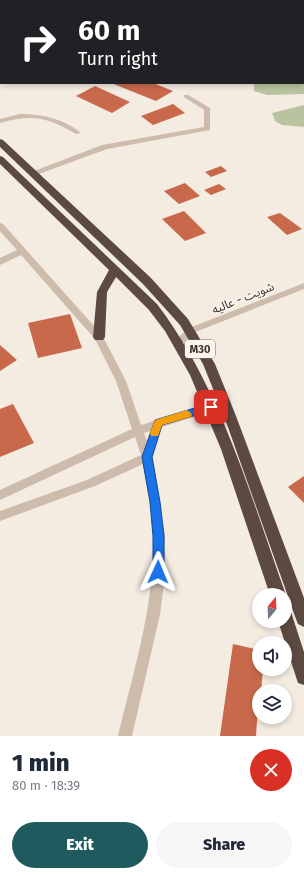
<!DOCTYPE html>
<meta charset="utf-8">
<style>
:root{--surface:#fff;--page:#f6f6f7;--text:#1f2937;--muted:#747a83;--accent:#1f5a5e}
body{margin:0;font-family:"Fira Sans","Noto Sans Arabic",sans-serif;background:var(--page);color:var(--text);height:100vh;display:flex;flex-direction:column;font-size:15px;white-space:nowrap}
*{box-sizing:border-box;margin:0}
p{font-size:13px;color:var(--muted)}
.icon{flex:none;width:22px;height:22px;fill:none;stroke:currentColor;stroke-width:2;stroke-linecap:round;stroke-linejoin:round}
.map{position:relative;height:736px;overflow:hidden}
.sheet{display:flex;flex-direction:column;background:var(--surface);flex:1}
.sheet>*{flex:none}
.hud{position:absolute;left:0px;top:0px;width:304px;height:84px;box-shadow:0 2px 6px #0003;background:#202124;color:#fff;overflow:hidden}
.needle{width:26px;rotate:19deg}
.fabs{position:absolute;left:252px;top:588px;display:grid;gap:8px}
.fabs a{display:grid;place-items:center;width:40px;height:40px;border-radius:50%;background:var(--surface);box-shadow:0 2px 6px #0003;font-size:20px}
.pin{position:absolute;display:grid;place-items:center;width:34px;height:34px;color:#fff;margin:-17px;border-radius:8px;box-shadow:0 2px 6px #0006}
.me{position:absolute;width:44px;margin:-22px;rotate:1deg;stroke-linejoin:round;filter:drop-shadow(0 0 3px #0008)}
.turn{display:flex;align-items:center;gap:14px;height:84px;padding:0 12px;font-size:18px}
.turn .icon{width:52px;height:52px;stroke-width:2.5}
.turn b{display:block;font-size:28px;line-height:34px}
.round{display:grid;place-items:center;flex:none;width:42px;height:42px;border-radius:21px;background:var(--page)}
.headline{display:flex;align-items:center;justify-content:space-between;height:68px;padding:0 12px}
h1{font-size:24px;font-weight:800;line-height:30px}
.primary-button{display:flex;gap:8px;margin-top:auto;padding:8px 12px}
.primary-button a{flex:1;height:46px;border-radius:24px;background:var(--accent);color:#fff;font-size:16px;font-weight:800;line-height:46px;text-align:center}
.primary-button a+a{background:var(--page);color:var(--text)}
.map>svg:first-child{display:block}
.green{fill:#b8c4a0}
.building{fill:#c8694b}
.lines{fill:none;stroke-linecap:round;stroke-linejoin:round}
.service{fill:#cdbbac;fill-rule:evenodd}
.minor{fill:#cdbbac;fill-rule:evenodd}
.tertiary{fill:#cdbbac;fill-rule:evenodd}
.motorway{fill:#5c4a42;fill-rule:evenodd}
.route{fill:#1a73e8;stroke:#114b97}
.slow{fill:#f59e0b}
.labels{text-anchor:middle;stroke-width:3;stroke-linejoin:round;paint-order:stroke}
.shield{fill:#fbf5ee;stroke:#756b66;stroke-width:1}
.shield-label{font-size:11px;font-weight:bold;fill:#3b302b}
.street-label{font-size:12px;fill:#3b302b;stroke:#fbf5ee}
</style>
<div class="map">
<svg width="304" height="736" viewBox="0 0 304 736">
<rect width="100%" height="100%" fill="#f4ebe1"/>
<g class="green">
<path d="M119,0h185v94l-37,1 -13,-4v-8h49v-82z"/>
<path d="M304,105v22l-22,-2 -7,-4 -3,-8z"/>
</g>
<g class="building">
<path d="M111,83h42l20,8 -17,10z"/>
<path d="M95,86l35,16 -18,11 -36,-17z"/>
<path d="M173,104l12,9 -32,12 -12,-9z"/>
<path d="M221,166l6,5 -16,6 -6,-5z"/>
<path d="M185,183l15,13 -21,8 -15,-13z"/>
<path d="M219,184l7,5 -15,6 -7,-5z"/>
<path d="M184,211l22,22 -21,8 -23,-22z"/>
<path d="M280,213l22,16 -15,6 -20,-18z"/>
<path d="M70,314l12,34 -44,10 -10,-35z"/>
<path d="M0,345l17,15 -17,11z"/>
<path d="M13,404l21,39 -34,14v-48z"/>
<path d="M304,476v27l-16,-16z"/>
<path d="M233,644l26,6v19h4l-2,22h-2l-3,45h-36z"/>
</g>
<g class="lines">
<path class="service" d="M20,114c21,0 45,5 61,19l-5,1c-28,-17 -44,-20 -76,-11v-4z"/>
<g class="minor">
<path d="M102,0h7l1,1h-7z"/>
<rect x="303" y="78" width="1" height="4"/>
<path d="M184,95h4l22,13v22l-103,19 -71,26h-3l-4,-2 73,-28 102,-18v-17l-20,-13z"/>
<path d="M0,223l3,1 99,111 24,46 15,44 70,-22 4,1 1,3 -1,3 -53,17 -9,30 12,79 -1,48 -4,30 -28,122h-14c16,-66 37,-132 35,-200 -1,-24 -6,-48 -10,-72l-48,22 -95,35v-10l87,-31 54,-25 -6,-18 -135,63v-10l132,-61 -16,-48 -21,-42 -74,-84 -21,10v-7l17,-8 -17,-19zM150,431l-3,10 -3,-8z"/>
</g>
<path class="tertiary" d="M304,283v6l-111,44 -11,11h-6l-2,-2 13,-13z"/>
<g class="motorway">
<path d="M0,139l3,1 148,138 37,41 27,45 21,52 68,182v29l-6,-3 -2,-5 -72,-203 -21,-52 -23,-39 -37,-41 -143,-137z"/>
<path d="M0,156l3,1 154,147c65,86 93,191 129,291l-1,1v-1h-15l-49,-146 -31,-74 -25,-44 -16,-21 -33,-33 -9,15 -2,45 -2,3h-8l-2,-3 4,-45 12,-22 -109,-106z"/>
<path d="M285,609l6,3 13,40v33l-6,-2 -2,-6 -18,-56h7z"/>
</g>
</g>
<path class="route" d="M211,403l3,1v6l-52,15 -10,32 8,45 4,34v36l-2,4 -4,1 -4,-1 -1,-4v-36l-3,-34 -8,-45 13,-37z"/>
<path class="slow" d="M187,410l5,4 -1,3 -29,8 -4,11h-7l-1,-3 5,-13z"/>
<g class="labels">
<rect class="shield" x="185" y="340" width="30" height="18" rx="3"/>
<g class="shield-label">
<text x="200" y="353">M30</text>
</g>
<g class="street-label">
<text transform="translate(243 298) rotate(-22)" y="4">شويت - عاليه</text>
</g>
</g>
</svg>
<div class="fabs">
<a><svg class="needle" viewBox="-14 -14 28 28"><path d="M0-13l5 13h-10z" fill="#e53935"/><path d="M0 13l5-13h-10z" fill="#747a83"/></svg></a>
<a><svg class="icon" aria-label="sound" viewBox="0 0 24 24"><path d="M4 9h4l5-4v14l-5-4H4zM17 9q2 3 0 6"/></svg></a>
<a><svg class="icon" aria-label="layers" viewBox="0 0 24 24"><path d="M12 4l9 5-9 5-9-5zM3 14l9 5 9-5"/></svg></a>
</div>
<div class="pin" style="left:211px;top:407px;background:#d93025"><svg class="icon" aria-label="arrive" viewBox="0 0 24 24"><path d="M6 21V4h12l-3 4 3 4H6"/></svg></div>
<svg class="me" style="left:158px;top:572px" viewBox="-20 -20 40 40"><path d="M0-17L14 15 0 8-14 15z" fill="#1a73e8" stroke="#fff" stroke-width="4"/></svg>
<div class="hud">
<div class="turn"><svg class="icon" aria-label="right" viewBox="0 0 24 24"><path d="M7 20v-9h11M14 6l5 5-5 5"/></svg><div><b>60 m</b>Turn right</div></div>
</div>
</div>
<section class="sheet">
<div class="headline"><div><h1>1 min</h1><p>80 m · 18:39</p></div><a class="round" style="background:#d93025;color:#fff"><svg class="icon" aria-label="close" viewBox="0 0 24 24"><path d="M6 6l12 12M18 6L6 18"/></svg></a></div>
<div class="primary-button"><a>Exit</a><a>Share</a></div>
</section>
